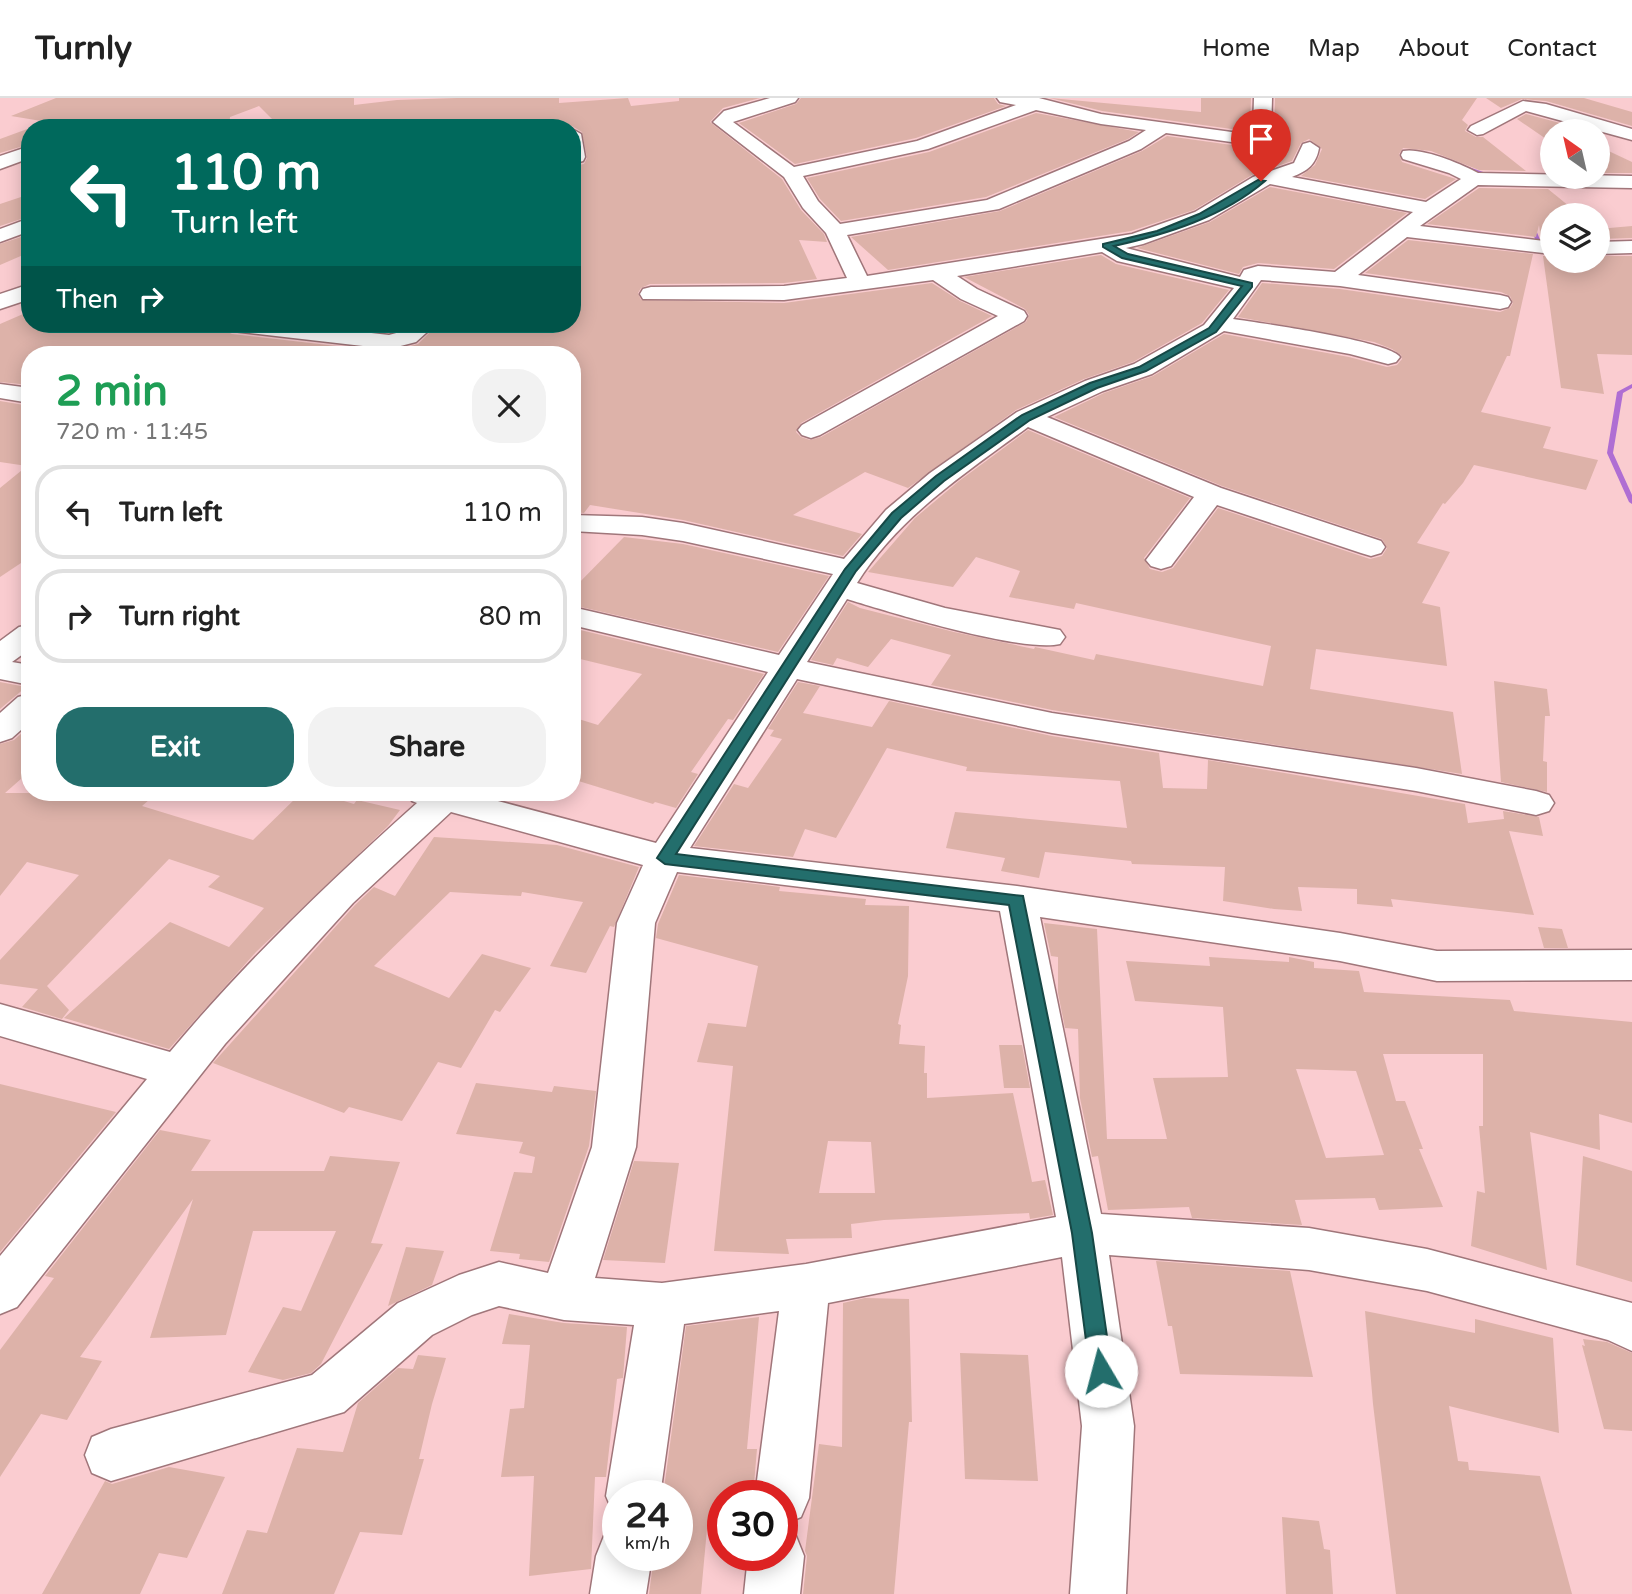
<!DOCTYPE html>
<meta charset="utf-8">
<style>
:root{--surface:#fff;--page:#f2f2f2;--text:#222;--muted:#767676;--line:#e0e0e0;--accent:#236e6c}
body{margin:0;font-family:"Varela Round",sans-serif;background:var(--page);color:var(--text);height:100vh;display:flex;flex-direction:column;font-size:26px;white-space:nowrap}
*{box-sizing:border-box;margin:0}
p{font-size:23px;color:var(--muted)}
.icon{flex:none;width:38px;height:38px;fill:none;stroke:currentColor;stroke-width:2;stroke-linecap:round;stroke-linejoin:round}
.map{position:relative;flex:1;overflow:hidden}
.side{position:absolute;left:21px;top:248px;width:560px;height:455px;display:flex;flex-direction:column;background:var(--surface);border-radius:28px;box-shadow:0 4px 18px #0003}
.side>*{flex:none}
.top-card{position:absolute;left:21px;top:21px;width:560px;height:214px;border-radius:28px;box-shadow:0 4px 18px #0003;background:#00695c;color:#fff;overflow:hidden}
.needle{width:46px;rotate:326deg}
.buttons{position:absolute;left:1540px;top:21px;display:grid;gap:14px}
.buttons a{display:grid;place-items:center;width:70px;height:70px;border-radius:50%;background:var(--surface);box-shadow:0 4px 18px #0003;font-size:35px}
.speed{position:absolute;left:602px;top:1382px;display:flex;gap:14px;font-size:35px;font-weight:700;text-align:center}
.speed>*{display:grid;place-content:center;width:91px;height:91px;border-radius:50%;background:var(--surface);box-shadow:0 4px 18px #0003;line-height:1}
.speed small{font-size:18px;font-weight:400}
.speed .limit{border:10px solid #d22;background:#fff;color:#111}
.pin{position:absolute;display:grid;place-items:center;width:60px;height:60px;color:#fff;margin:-72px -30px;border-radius:50% 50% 50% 0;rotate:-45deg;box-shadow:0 0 7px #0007}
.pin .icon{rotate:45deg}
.me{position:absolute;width:77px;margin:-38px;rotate:352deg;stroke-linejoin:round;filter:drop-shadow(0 0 5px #0008)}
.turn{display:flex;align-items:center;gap:24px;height:147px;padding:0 35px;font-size:32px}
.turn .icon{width:91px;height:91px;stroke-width:2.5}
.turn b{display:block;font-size:49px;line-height:60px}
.then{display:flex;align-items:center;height:66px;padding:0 35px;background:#0003;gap:14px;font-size:26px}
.round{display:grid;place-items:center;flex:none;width:74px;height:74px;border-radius:28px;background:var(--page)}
.overview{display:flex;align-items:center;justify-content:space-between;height:119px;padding:0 35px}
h1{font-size:42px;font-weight:700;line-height:52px;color:#1e9e55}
.primary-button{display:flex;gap:14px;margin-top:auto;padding:14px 35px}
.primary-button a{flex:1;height:80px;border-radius:28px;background:var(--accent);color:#fff;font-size:28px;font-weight:700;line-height:80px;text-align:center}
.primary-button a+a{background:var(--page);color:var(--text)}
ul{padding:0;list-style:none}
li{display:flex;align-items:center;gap:21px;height:94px;margin:0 14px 10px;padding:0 21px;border:4px solid var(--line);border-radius:28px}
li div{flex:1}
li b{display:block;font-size:26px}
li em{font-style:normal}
header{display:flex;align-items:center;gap:42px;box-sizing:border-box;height:98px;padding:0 35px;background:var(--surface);border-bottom:2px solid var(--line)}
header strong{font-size:33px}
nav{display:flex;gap:38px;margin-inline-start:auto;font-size:24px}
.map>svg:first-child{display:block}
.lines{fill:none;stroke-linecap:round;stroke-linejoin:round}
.stream{fill:#af6ed3;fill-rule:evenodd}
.building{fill:#ddb2a9;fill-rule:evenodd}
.minor-casing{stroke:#a0767a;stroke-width:3}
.minor{fill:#fff;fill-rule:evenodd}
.route{fill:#236e6c;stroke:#174846;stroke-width:2}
</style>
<header>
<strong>Turnly</strong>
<nav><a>Home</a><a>Map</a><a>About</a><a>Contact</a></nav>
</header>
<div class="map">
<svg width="1632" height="1496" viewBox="0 0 1632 1496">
<rect width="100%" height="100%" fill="#faccd0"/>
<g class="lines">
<g class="stream">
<path d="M1456,66h4l32,11 -4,1 -32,-10z"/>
<path d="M1530,126l4,1 9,22 9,8v3l-14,-10z"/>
<path d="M1632,286v4l-9,5 -10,60 19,42v9l-3,-2 -22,-49 10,-61z"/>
</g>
</g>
<g class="building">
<path d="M56,0h298v7l43,-5 60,-2h102v5l69,-5 3,8 48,-5v-3h81l-37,10 -13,14 72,57 19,31 23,24 3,8 -28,-2 18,39 -33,4 -134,1 -9,4 -3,5 3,7 143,3 148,-20 28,18 32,15 -191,107 -5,9 5,5 9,3 11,-3 205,-115 3,-7 -4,-6 -61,-32 137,-22 15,9 113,26 -27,33 -69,39 -49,17 -68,31 -108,78 -43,-16 -72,43 69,19 -19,22 -160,-36 -93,-15 -6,8 -12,-1v-157h-542v30l-30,-3v-58l30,-13v13h189l4,6 9,4 157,18 29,-8 20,-20h134v-158l12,-2 3,-6 -5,-26 -10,-6 -291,2 -22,-22 -29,11 -1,11h-145l-73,-12z"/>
<path d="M801,0h193l4,6 8,2 -90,32 -121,26 -56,-41 57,-19z"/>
<path d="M1050,0l151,14v-14h50l-1,31 -4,2 -144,-20z"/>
<path d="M1275,0h202l-15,22 6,5 -3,6 11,6h7l43,34 -47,-1 -48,-19 -28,-3 -4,6 3,8 54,17 -31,20 -124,-23 14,-11 7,-16 -13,-10 -8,4 -9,18 -40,14 -58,35 -63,21 -243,39 -37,-33 149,-26 142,-60 25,-15 79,11 18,-3 10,-12z"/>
<path d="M1486,0h98l48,14v14l-86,-25 -24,-2 -21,9z"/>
<path d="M1036,15l103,19 -11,7 -142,58 -145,24 -21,-22 -13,-21 122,-26z"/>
<path d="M1526,16l64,17h-38v12l-35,-24z"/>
<path d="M30,30v16l-30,9v-14z"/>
<path d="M1598,48l34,16v11h-34z"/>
<path d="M1270,89l137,26 -73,56 -76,-6 -15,4 -4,7 -102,-26 73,-26z"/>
<path d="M1479,90l69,1 32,26h-28v24l-11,-1 -2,-13 -3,12 -109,-13z"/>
<path d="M30,96v22l-30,10v-22z"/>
<path d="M1632,128v12l-34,1v-10z"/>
<path d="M30,136v18l-30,13v-21z"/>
<path d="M1408,142l125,14 -23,102h-3l-26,56 70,15 -8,21 55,12 -12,30 -112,-25 -11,18 -18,21 -2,-1 -26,40 33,9 -28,51 18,4 7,59 -131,-17 -6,40 143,23 9,62 -410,-64 -121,-25 20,-30 -60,-16 -23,28 -31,-9 -4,7 -22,-5 37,-58 12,6 94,24 80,17 1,-2 59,13 2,-6 167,32 8,-40 -195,-43 -2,6 -65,-12 11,-26 -44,-14 -23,30 -85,-15 47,-54 44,-37 69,-51 162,68 -46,60 6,11 12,3 11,-4 45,-60 152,51 12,-3 5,-8 -5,-9 -160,-53 -168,-69 50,-24 49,-17 71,-42 125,23 38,10 10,-2 5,-6 -1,-4 -9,-6 -18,-7 -136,-25 24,-34 78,6 160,23 10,-4 3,-5 -3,-7 -9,-4 -136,-19z"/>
<path d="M1543,158h9v5h46v-5h34v99l-35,-1 7,40 -43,-6z"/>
<path d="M312,226h58l32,3 -13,5z"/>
<path d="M0,303l30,5v151l-30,20v-89l27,-22 -27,-4z"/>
<path d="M624,439l59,7 146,32 -51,76 -206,-47v-15z"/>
<path d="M572,530l192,46 -31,46 -5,-1 -37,53 7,2 -22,34 -21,-6 -2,2 -81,-25v-62l26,8 44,-51 -70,-17z"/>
<path d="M1494,583l53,8 3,27h-5l-2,45 4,1v30l-46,-10z"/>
<path d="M0,584l26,5 -26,22z"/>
<path d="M798,584l22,4 -17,27 69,14 17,-26 163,35 107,17 4,35 44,1 1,-29 257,44 3,19 36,-4 -1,-8 36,6 4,19 -34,-5 25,84 -143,-16 2,8 -36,-3v-15l-59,-2 4,24 -28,-2 -51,-8 2,-34 -93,-3 -1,-3 -86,-9 -6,26 -38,-7 4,-13 -59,-10 9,-36 172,16 -7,-47 -154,-10 1,-4 -80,-19 -51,90 -31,-9 -12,28 -99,-11 40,-62 14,4 34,-49 -12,-3 4,-6 -6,-1z"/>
<path d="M30,628v45l-25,22h152l-15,13 111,34 48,-47h16l37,11 3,-4 43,10 -12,16 -132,126 -87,97 -105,-31 106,-96 59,25 35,-39 -56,-21 12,-11 -51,-17 -122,127 22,24 -7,9 -40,-12 16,-18 -38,-5v-24l79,-85 -52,-13 -27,34v-152l14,-4z"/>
<path d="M434,739l123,8 82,22 -25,60 -4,-1 -24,47 -36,-7 33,-64 -61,-10 -1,4 -71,-4 -76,74 75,32 33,-44 49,14 -31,44 -5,-2 -34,58 -23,-6 -36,59 -53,-14 -5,6 -131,-50 142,-158 19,-18 21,9z"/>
<path d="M679,777l101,12 -1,4 87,8 -1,6 44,1 -1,70 -10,48 3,1 -2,19 26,2 -1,27h3v25l86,-5 19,89 13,-2 8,35 -23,4 -1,-6 -145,7 -33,4 1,14 -66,1 3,15 -75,-3 19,-185 -36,-4 11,-39 38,4 12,-61 -102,-28 2,-14zM828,1043l43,1 4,51h-56z"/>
<path d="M1044,825l53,6 10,210h60l-14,-61 75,-1 -5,-70 -88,-6 -9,-40 84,5 -1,-9 80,5v-5l25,5v6l45,3 5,21 146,8 4,11 118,11v101l-33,-9 1,36 -70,-18 17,138 -76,-24 6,-55 8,2 -6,-67h4v-72h-100l13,47h9l18,48h-4l24,58 -64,3 -4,-12 -80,2 7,25 -110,-7 -3,-11 -81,3 -10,-54 -6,1 -12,-59 -2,-69 -13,-1 -7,-35v-36l-7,-1zM1296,971l60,2 28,84 -58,3z"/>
<path d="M1538,829l24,2 6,19h-24z"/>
<path d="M999,947h23l8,43h-26z"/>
<path d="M476,985l76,9 2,-6 42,5 -7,55 -40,116 -30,-3 1,-5 -30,-3 24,-79 18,1 3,-16 -16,-4 4,-11 -67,-8z"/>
<path d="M0,986l116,28 -116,140z"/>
<path d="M160,1032l51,10 -20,31h133l6,-15 70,6 -29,81 12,1 -62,120 -10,9 -28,7 -35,-8 35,-65 18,4 35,-80h-83l-27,104 -76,3 43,-139 -113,158 22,4 -35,59 -26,-6 -41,63v-127l54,-72 -9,-2z"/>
<path d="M1583,1058l49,15v111l-56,-17z"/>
<path d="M634,1063l45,2 -14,100 -62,-3z"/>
<path d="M406,1149l38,4 -12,34 -44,21z"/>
<path d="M1156,1163l134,10 23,106 -133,-3 -8,-48h-4z"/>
<path d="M865,1200l44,1 3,123h-3l-15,172h-91l4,-38 -2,-5 14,-107 23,3 1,-144z"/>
<path d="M1365,1213l110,22v-14l78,19 6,95 -110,-27 9,55 10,1 1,8 71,6 32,118h-176l-23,-190z"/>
<path d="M509,1216l55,9 63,4 -4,51 -6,1 -11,98h-11l-4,92 -62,7 5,-100 -33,1 9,-68 14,-1 6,-63 -28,-1z"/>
<path d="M759,1219l-12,132h10l-4,47h-30v33h-16l-6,65h-52l5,-38h23v-60h-14l23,-170z"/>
<path d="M1583,1241l24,3 25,11v78l-28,-2 -22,-84 3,1z"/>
<path d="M960,1255l68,2 10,126 -73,-2z"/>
<path d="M418,1257l28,3 -14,46 -13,55h5l-22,76 -42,-3 -26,62h-112l25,-64 20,3 30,-85 46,4 15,-49 40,-35 15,1z"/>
<path d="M169,1369l56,10 -38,81 -28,-5 -19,41h-98l63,-113 7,3z"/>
<path d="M1282,1419l37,4 5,28 6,1 3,44h-47z"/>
</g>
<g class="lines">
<defs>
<g id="minor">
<path d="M770,0h28l-3,4 -62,20 61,45 123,-26 99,-36 -16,-3 -3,-4h42l62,16 145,20 7,-3 1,-33h18l-1,34 -7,9 -18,3 -80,-11 -25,16 -142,60 -152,26 20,41 265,-42 63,-22 58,-35 41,-14 9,-19 7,-2 9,6c-3,17 -12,23 -27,29l134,25 35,-23 -12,-6 -46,-14 -2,-4 2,-4c18,-4 59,13 75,22l154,3v12l-154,-3 -58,41 132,16v12l-145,-17 -49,38 142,20 8,2 3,5 -3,5 -8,2 -160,-23 -79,-6 -28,39c27,4 156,22 167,38l-4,5 -8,2 -38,-10 -126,-23 -72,43 -49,17 -56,26 174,71 160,53 4,6 -4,6 -10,3 -10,-3 -144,-48 -46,61 -10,3 -10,-3 -5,-6 48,-63 -166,-70c-62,46 -129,89 -171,156l88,25 115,22 5,7 -5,7c-38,9 -171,-32 -213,-45l-40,63 245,51 364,55 120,23 13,4 5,8 -5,8 -13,4 -120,-24 -364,-58 -255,-54 -107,169 327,38 323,47 97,18 195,-1v30l-195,1 -97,-20 -300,-44 61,297 208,14 118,21 205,54v48l-24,-11 -181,-49 -118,-21 -200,-15 25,171 -8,168h-56l12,-168 -20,-169 -234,46 -19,195 -8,19 -19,8v-29h-27l24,-185 -95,13 -24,172h-42v21l-4,-2 -8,-19 28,-171 -70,-5 -65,-14 -27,9 -40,20 -88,77 -233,69 -19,-8 -7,-18 7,-18 19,-8 201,-54 86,-72 61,-28 40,-13 49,11 44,-126 25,-224 26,-58 -192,-53 -98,91 -128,141 -208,263 -17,7v-58l147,-177 -147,-43v-32l170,48c75,-90 160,-171 247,-249l-5,-2 -5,-8h61l188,50 112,-171 -196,-47v-18l207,48 54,-81 -150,-33 -41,-6 -70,-4v-16l70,2 41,6 161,36 42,-49 44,-37 87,-61 68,-31 49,-17 70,-39 30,-37 -117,-27 -15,-9 -145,24 20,13 47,22 3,5 -3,5 -204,114 -9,3 -9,-3 -4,-5 4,-5 196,-109 -37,-17 -28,-19 -149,20 -141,-1 -3,-5 3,-5 8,-2 133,-1 63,-8 -21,-45 -23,-25 -19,-31 -71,-55 11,-11zM1036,12l65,14 45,6 -17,11 -142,59 -147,24 -22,-23 -15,-25 125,-27zM1270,86l143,28 -78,60 -77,-6 -14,4 -4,7 -114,-29 17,-4 66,-24zM677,774l323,39 56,306 -250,47 -144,19 -67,-5 41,-131 19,-224z"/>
<path d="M1523,3l23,3 86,25v11l-106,-29 -43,23 -6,1 -9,-5 3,-4z"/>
<path d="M572,31l9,5 4,23 -2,4 -11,3z"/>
<path d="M30,48v12l-30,11v-13z"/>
<path d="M30,120v13l-30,11v-13z"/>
<path d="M1632,143v12l-34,1v-12z"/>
<path d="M30,186v15l-30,10v-15z"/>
<path d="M222,226h69l98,11 11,-3 10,-8h26l-20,18 -27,7 -156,-18 -8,-2z"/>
<path d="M0,286l30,4v15l-30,-5z"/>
<path d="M30,527v24l-18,13 18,3v20l-30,-6v-38l19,-14z"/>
<path d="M30,596v28l-18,16 -12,4v-29l18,-16z"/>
<path d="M618,1433v25h34l-6,38h-56l6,-38 8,-20z"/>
<path d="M782,1433l14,5 8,20 -4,38h-56l4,-38h34z"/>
</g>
</defs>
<use href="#minor" class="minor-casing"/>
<use href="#minor" class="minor"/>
</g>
<path class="route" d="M1258,82l7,1c-42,36 -98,53 -151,65l14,8 124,29v4l-36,45 -70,39 -49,17 -67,32 -86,61 -43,37 -45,53 -180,283 347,42 69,337 20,138 -4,7 -7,3 -8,-3 -3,-7 -18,-138 -63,-328 -344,-41 -8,-6 188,-289 47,-56 44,-37 86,-61 68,-32 49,-16 70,-39 33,-42 -120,-28 -19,-11v-3l54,-13 42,-17z"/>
</svg>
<div class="buttons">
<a><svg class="needle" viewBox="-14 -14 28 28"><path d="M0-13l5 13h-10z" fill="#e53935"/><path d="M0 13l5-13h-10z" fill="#767676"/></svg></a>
<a><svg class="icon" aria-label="layers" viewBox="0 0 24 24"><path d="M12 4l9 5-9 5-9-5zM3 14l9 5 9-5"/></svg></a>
</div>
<div class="speed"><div>24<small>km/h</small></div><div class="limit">30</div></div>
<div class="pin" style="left:1261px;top:83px;background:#d93025"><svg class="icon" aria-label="arrive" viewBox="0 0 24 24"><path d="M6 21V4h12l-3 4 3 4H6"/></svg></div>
<svg class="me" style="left:1101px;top:1273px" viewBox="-20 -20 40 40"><circle r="19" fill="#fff"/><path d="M0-13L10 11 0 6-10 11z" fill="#236e6c"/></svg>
<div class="top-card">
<div class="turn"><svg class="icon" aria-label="left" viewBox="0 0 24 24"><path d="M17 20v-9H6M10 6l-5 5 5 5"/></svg><div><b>110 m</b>Turn left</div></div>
<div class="then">Then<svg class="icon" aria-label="right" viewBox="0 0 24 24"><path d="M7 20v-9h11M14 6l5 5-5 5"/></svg></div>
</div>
<section class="side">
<div class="overview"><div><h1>2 min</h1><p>720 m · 11:45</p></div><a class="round"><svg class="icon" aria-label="close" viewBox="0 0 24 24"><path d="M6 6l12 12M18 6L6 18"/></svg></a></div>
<ul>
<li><svg class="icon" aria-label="left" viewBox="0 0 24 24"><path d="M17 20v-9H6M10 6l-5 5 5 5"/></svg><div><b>Turn left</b></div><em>110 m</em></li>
<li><svg class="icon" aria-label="right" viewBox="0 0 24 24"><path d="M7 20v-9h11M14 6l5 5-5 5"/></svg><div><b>Turn right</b></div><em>80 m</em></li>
</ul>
<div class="primary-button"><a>Exit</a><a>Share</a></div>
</section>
</div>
